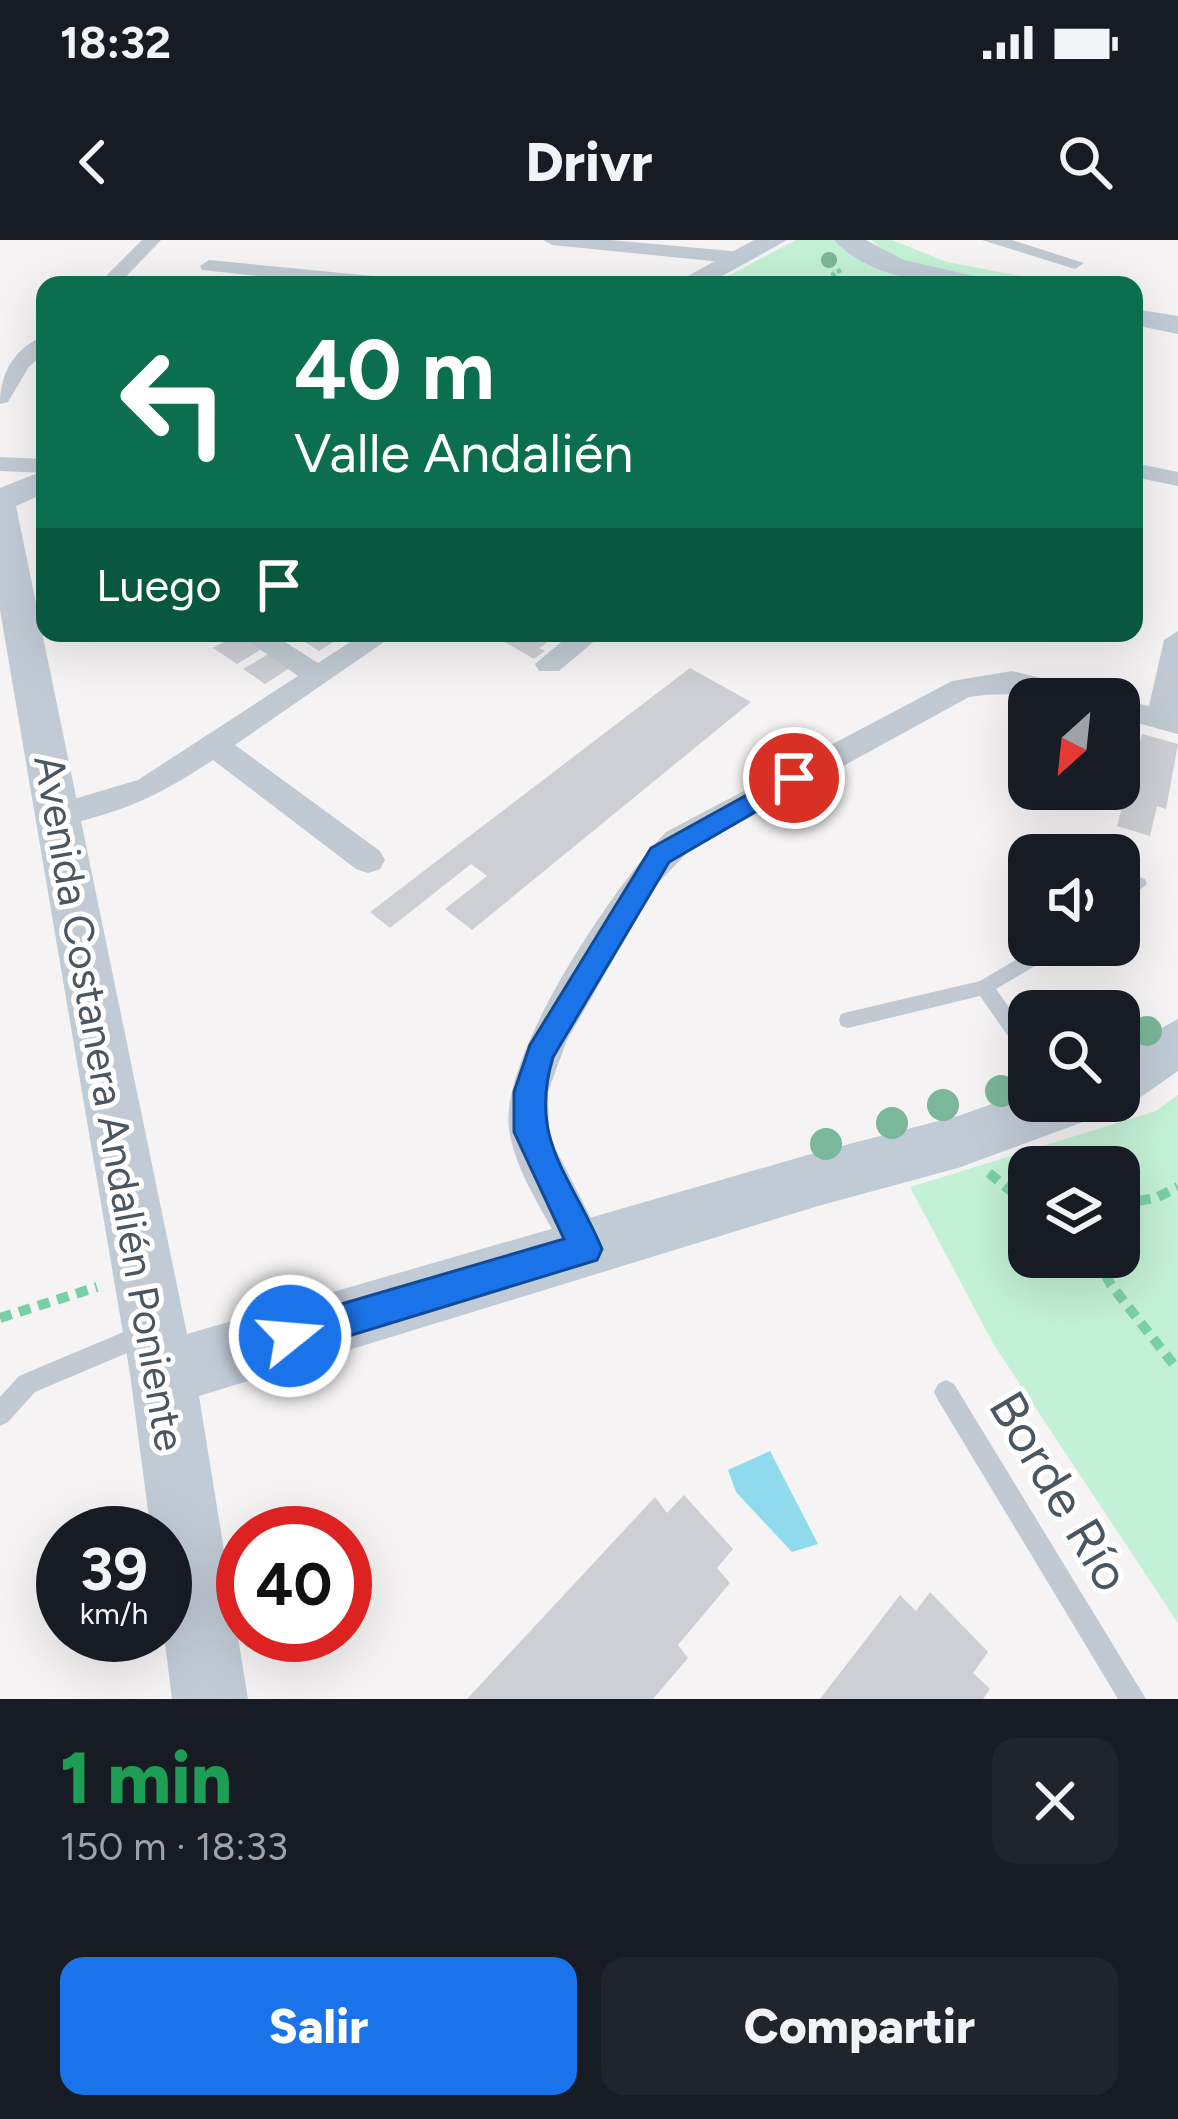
<!DOCTYPE html>
<html lang="es">
<meta charset="utf-8">
<style>
:root{--surface:#171b24;--page:#20242c;--text:#f1f3f6;--muted:#9ea1a6;--accent:#1a73e8}
body{margin:0;font-family:Figtree,sans-serif;background:var(--page);color:var(--text);height:100vh;display:flex;flex-direction:column;font-size:45px;white-space:nowrap}
*{box-sizing:border-box;margin:0}
p{font-size:39px;color:var(--muted)}
.icon{flex:none;width:66px;height:66px;fill:none;stroke:currentColor;stroke-width:2;stroke-linecap:round;stroke-linejoin:round}
.map{position:relative;height:1459px;overflow:hidden}
.sheet{display:flex;flex-direction:column;background:var(--surface);flex:1}
.sheet>*{flex:none}
.guide{position:absolute;left:36px;top:36px;width:1107px;height:366px;border-radius:24px;box-shadow:0 12px 48px #0002;background:#0b6e4f;color:#fff;overflow:hidden}
.needle{width:78px;rotate:207deg}
.buttons{position:absolute;left:1008px;top:438px;display:grid;gap:24px}
.buttons a{display:grid;place-items:center;width:132px;height:132px;border-radius:24px;background:var(--surface);box-shadow:0 12px 48px #0002;font-size:60px}
.speed{position:absolute;left:36px;top:1266px;display:flex;gap:24px;font-size:60px;font-weight:700;text-align:center}
.speed>*{display:grid;place-content:center;width:156px;height:156px;border-radius:50%;background:var(--surface);box-shadow:0 12px 48px #0002;line-height:1}
.speed small{font-size:30px;font-weight:400}
.speed .limit{border:18px solid #d22;background:#fff;color:#111}
.pin{position:absolute;display:grid;place-items:center;width:102px;height:102px;color:#fff;margin:-51px;border:6px solid #fff;border-radius:50%;box-shadow:0 3px 12px #0007}
.me{position:absolute;width:132px;margin:-66px;rotate:73deg;stroke-linejoin:round;filter:drop-shadow(0 0 9px #0008)}
.turn{display:flex;align-items:center;gap:42px;height:252px;padding:0 60px;font-size:54px}
.turn .icon{width:156px;height:156px;stroke-width:2.5}
.turn b{display:block;font-size:84px;line-height:102px}
.then{display:flex;align-items:center;height:114px;padding:0 60px;background:#0003;gap:24px;font-size:45px}
.round{display:grid;place-items:center;flex:none;width:126px;height:126px;border-radius:24px;background:var(--page)}
.head{display:flex;align-items:center;justify-content:space-between;height:204px;padding:0 60px}
h1{font-size:72px;font-weight:800;line-height:90px;color:#1e9e55}
.cta{display:flex;gap:24px;margin-top:auto;padding:24px 60px}
.cta a{flex:1;height:138px;border-radius:24px;background:var(--accent);color:#fff;font-size:48px;font-weight:800;line-height:138px;text-align:center}
.cta a+a{background:var(--page);color:var(--text)}
.status{display:flex;justify-content:space-between;align-items:center;height:84px;padding:0 60px;background:var(--surface);direction:ltr}
.status svg{height:33px;fill:currentColor}
header{display:flex;justify-content:space-between;align-items:center;height:156px;padding:0 60px;background:var(--surface);font-size:54px;font-weight:800}
.map>svg:first-child{display:block}
.green{fill:#c3f1d5;fill-rule:evenodd}
.water{fill:#90daee}
.building{fill:#cdcfd5}
.lines{fill:none;stroke-linecap:round;stroke-linejoin:round}
.path-far2{stroke:#7ad0a6;stroke-width:4.5;stroke-dasharray:4.5 3;stroke-linecap:butt}
.path-far1{stroke:#7ad0a6;stroke-width:8;stroke-dasharray:9 6;stroke-linecap:butt}
.path{stroke:#7ad0a6;stroke-width:10;stroke-dasharray:12 8;stroke-linecap:butt}
.lane{fill:#c1cad2;fill-rule:evenodd}
.street{fill:#c1cad2;fill-rule:evenodd}
.secondary{fill:#c1cbd6;fill-rule:evenodd}
.tree{fill:#7bb799}
.route{fill:#1a73e8;stroke:#114b97;stroke-width:3}
.labels{text-anchor:middle;stroke-width:10;stroke-linejoin:round;paint-order:stroke}
.street-label{font-size:42px;fill:#4a5661;stroke:#fff}
.near-street-label{font-size:51px;fill:#4a5661;stroke:#fff}
</style>
<div class="status"><b>18:32</b><svg viewBox="0 0 49 12"><path d="M0 12V9h3v3zM5 12V6h3v6zM10 12V3h3v9zM15 12V0h3v12zM26 1h20v11H26zM47 4h2v5h-2z"/></svg></div>
<header><svg class="icon" aria-label="back" viewBox="0 0 24 24"><path d="M15 5l-7 7 7 7"/></svg>Drivr<svg class="icon" aria-label="search" viewBox="0 0 24 24"><circle cx="10" cy="10" r="6"/><path d="M15 15l6 6"/></svg></header>
<div class="map">
<svg width="1178" height="1459" viewBox="0 0 1178 1459">
<rect width="100%" height="100%" fill="#f5f3f3"/>
<g class="green">
<path d="M796,0h37l60,29 66,16 -244,-2z"/>
<path d="M871,0h21l55,22 121,23c-60,0 -149,-4 -197,-45z"/>
<path d="M1178,855v528l-184,-278 -84,-158 246,-76zM1119,927v90h-90v-90z"/>
</g>
<path class="water" d="M770,1211l48,93 -26,8 -56,-60 -8,-22z"/>
<g class="building">
<path d="M238,393l27,14 -28,17 -24,-16z"/>
<path d="M291,393h57l-29,18z"/>
<path d="M512,393h18l17,10 -8,5 6,3 -11,8 -34,-20z"/>
<path d="M272,412l22,13 -29,19 -22,-15z"/>
<path d="M690,428l61,34 -279,228 -27,-21 42,-33 -16,-12 -81,64 -20,-16z"/>
<path d="M1142,494l36,10 -12,65 -9,-3 -7,30 -33,-10z"/>
<path d="M684,1255l49,54 -16,19 13,15 -52,62 10,13 -35,41h-186l188,-202 12,16z"/>
<path d="M930,1352l58,60 -15,21 17,16 -7,10h-163l80,-104 16,16z"/>
</g>
<g class="lines">
<path class="path-far2" d="M841,30l-8,4 3,5 23,5"/>
<path class="path-far1" d="M989,933l4,3"/>
<g class="path">
<path d="M989,933l40,33"/>
<path d="M1119,964l37,-6 22,-11"/>
<path d="M1096,1017l15,28 67,85"/>
<path d="M0,1078l97,-31"/>
</g>
<g class="lane">
<path d="M1139,637l6,2 2,5 -28,22v-16z"/>
<path d="M1041,705h24l-3,5 -66,39 33,46v23l-7,-2 -42,-60 -132,32 -7,-2 -2,-6 2,-6 7,-2 132,-31z"/>
<path d="M145,1083l8,3 3,8 -3,8 -118,50 -27,30 -8,4v-29l19,-21z"/>
<path d="M946,1140l8,4 192,315h-28l-180,-299 -4,-8 4,-8z"/>
</g>
<g class="street">
<path d="M142,0h19l-43,45h-21z"/>
<path d="M543,0h67l132,12 9,6 -9,6 -190,-19z"/>
<path d="M982,0h30l72,23 -9,6z"/>
<path d="M209,20l195,19 10,6h-69l-143,-15 -2,-4z"/>
<path d="M45,95v17l-17,16 -20,34 -8,2c0,-32 15,-56 45,-69z"/>
<path d="M0,217l45,2v14l-45,-2z"/>
<path d="M1134,223l44,9v14l-44,-9z"/>
<path d="M1178,391v103l-59,-16 -3,-19 33,7 15,-66z"/>
<path d="M237,393h34l47,30 46,-30h33l-162,112 145,106 5,9 -5,9 -12,4 -12,-4 -143,-109c-57,38 -89,51 -155,67l-11,-4 -5,-8 5,-8 91,-27 160,-104z"/>
<path d="M572,393h32l-45,38h-20l-4,-7z"/>
<path d="M1012,431l87,21 5,7c-47,0 -89,-9 -135,-2l-279,153 -33,34 -90,156 -19,52 1,39 6,17 52,101 -6,15 -15,6 -15,-6c-20,-41 -56,-90 -62,-135 -10,-74 106,-244 157,-297l286,-151z"/>
</g>
<g class="secondary">
<path d="M754,0h33l-81,45h-35z"/>
<path d="M834,0h32l38,20 83,19 4,6c-53,0 -119,-4 -157,-45z"/>
<path d="M1134,69l44,7v18l-44,-9z"/>
<path d="M45,230v23l-29,13 171,828 631,-182 140,-36 71,-25v10h70l-8,18 -133,49 -140,38 -619,190 49,303h-76l-8,-64 1,-102h-14l-21,-159 -130,-764v-122z"/>
<path d="M1178,779v52l-40,28 -19,7 -14,-5h14v-49z"/>
</g>
</g>
<g class="tree">
<circle cx="829" cy="20" r="8"/>
<circle cx="1147" cy="791" r="15"/>
<circle cx="1001" cy="851" r="16"/>
<circle cx="943" cy="865" r="16"/>
<circle cx="892" cy="883" r="16"/>
<circle cx="826" cy="904" r="16"/>
</g>
<path class="route" d="M794,529l9,3v12l-134,78 -116,195c-25,84 18,118 49,192l-5,11 -307,94 -12,-5 -5,-13 5,-12 12,-5 274,-80 -50,-107v-40l16,-47 121,-197z"/>
<g class="labels">
<g class="street-label">
<text transform="translate(110 863) rotate(80)" y="15">Avenida Costanera Andalién Poniente</text>
</g>
<g class="near-street-label">
<text transform="translate(1060 1251) rotate(59)" y="18">Borde Río</text>
</g>
</g>
</svg>
<div class="buttons">
<a><svg class="needle" viewBox="-14 -14 28 28"><path d="M0-13l5 13h-10z" fill="#e53935"/><path d="M0 13l5-13h-10z" fill="#9ea1a6"/></svg></a>
<a><svg class="icon" aria-label="sound" viewBox="0 0 24 24"><path d="M4 9h4l5-4v14l-5-4H4zM17 9q2 3 0 6"/></svg></a>
<a><svg class="icon" aria-label="search" viewBox="0 0 24 24"><circle cx="10" cy="10" r="6"/><path d="M15 15l6 6"/></svg></a>
<a><svg class="icon" aria-label="layers" viewBox="0 0 24 24"><path d="M12 4l9 5-9 5-9-5zM3 14l9 5 9-5"/></svg></a>
</div>
<div class="speed"><div>39<small>km/h</small></div><div class="limit">40</div></div>
<div class="pin" style="left:794px;top:538px;background:#d93025"><svg class="icon" aria-label="arrive" viewBox="0 0 24 24"><path d="M6 21V4h12l-3 4 3 4H6"/></svg></div>
<svg class="me" style="left:290px;top:1096px" viewBox="-20 -20 40 40"><circle r="17" fill="#1a73e8" stroke="#fff" stroke-width="3"/><path d="M0-11L8 9 0 5-8 9z" fill="#fff"/></svg>
<div class="guide">
<div class="turn"><svg class="icon" aria-label="left" viewBox="0 0 24 24"><path d="M17 20v-9H6M10 6l-5 5 5 5"/></svg><div><b>40 m</b>Valle Andalién</div></div>
<div class="then">Luego<svg class="icon" aria-label="arrive" viewBox="0 0 24 24"><path d="M6 21V4h12l-3 4 3 4H6"/></svg></div>
</div>
</div>
<section class="sheet">
<div class="head"><div><h1>1 min</h1><p>150 m · 18:33</p></div><a class="round"><svg class="icon" aria-label="close" viewBox="0 0 24 24"><path d="M6 6l12 12M18 6L6 18"/></svg></a></div>
<div class="cta"><a>Salir</a><a>Compartir</a></div>
</section>
